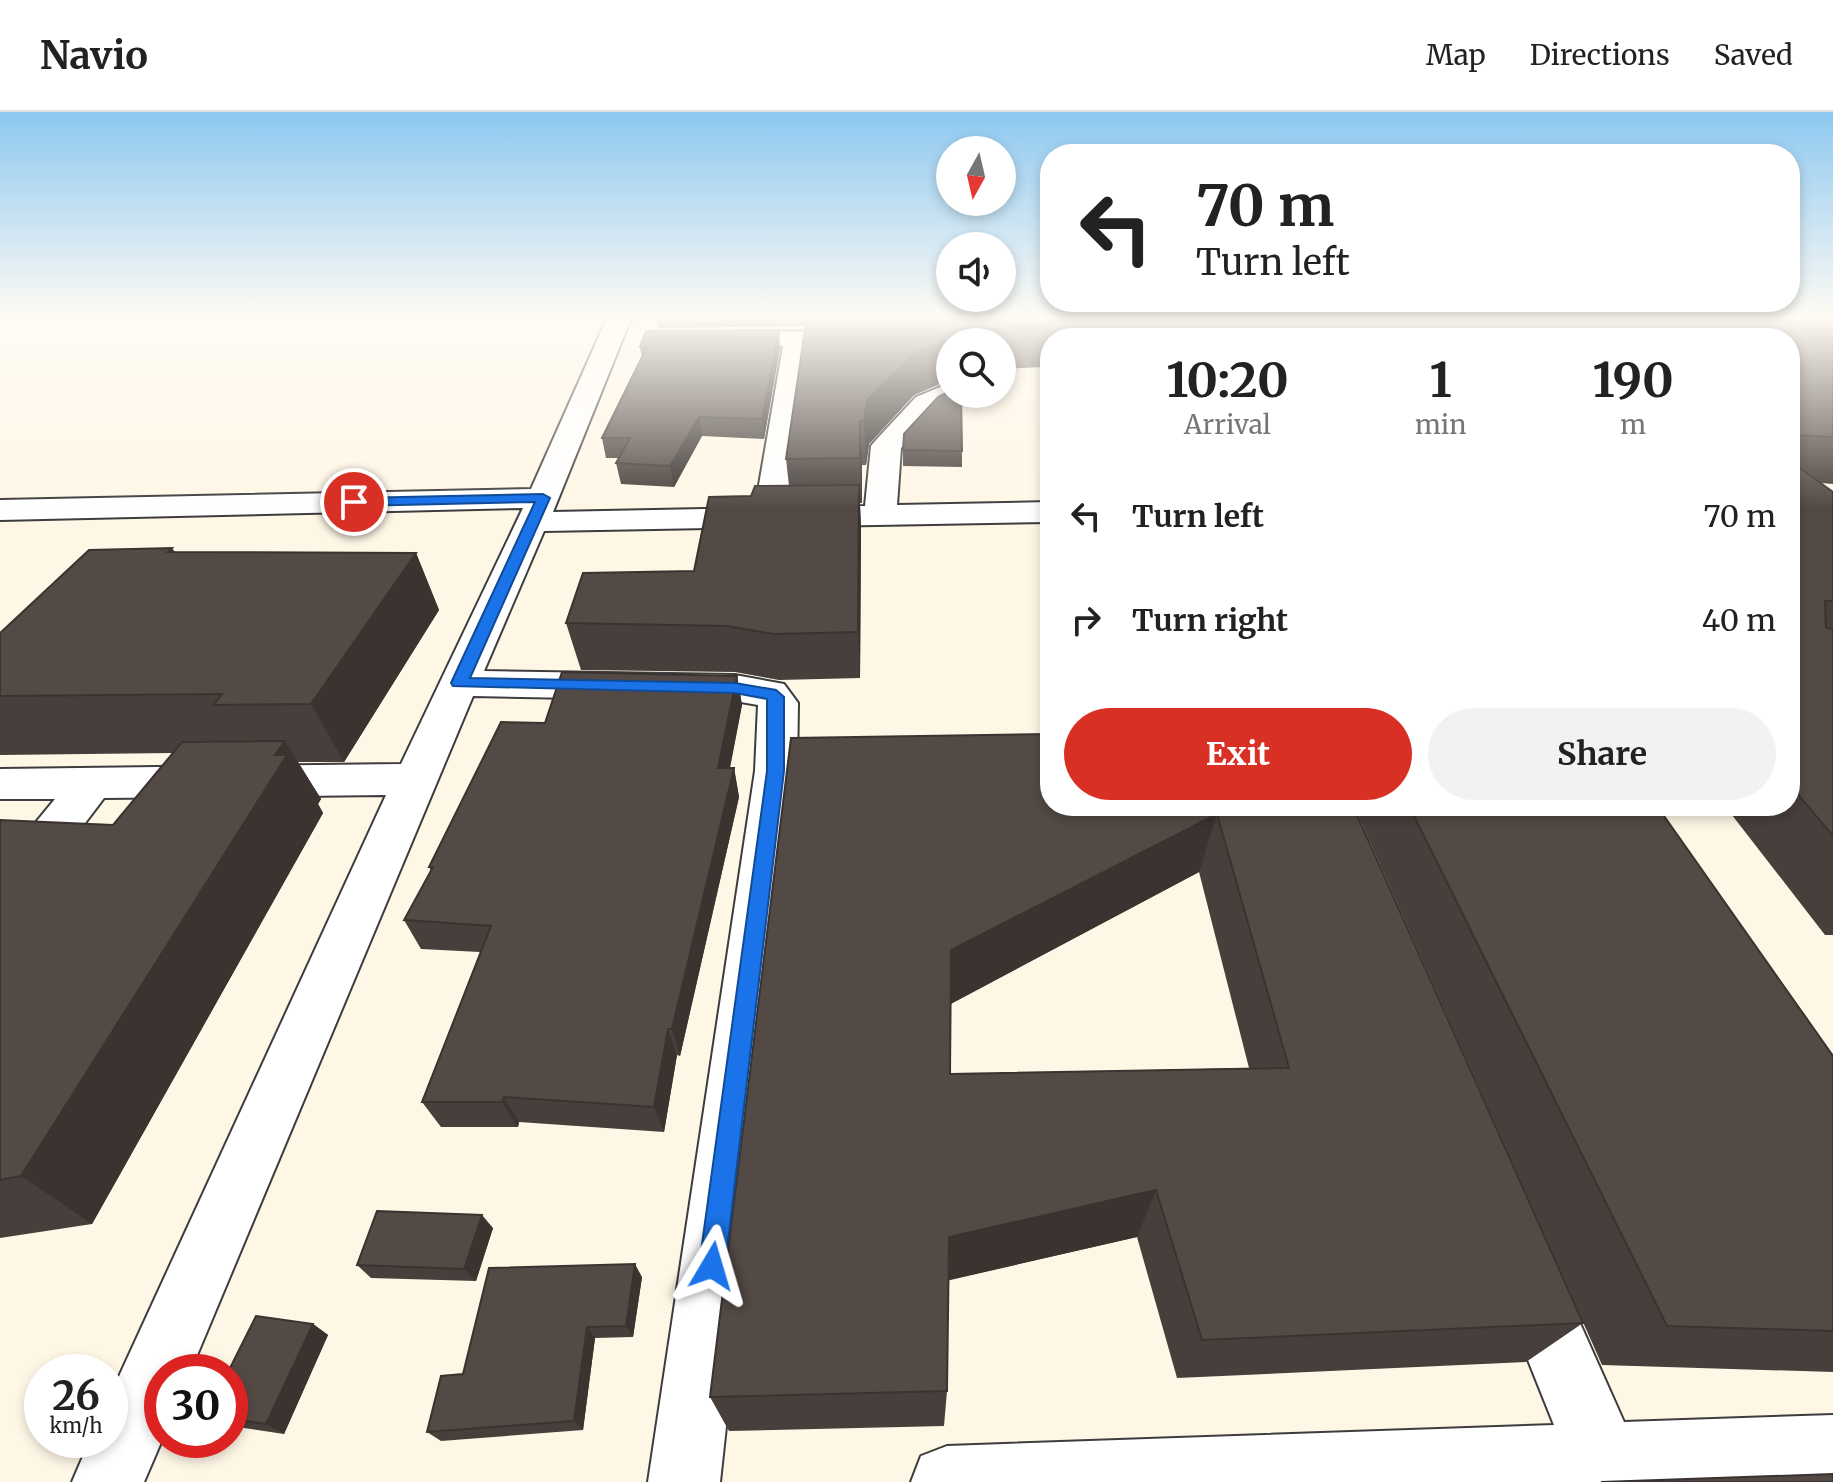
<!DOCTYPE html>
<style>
:root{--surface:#fff;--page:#f2f2f2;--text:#222;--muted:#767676;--line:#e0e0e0;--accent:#d93025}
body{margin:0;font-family:Merriweather,serif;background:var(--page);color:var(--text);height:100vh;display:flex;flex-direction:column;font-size:30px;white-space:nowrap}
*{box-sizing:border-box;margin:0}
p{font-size:26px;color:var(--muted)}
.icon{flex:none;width:44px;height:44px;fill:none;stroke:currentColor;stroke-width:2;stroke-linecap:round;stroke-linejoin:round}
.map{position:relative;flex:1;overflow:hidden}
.drawer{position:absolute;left:1040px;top:216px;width:760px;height:488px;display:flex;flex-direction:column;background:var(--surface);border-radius:32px;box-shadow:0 4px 12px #0003}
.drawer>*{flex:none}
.guide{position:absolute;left:1040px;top:32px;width:760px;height:168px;border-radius:32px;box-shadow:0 4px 12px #0003;background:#fff;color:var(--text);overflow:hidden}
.needle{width:52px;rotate:188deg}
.buttons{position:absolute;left:936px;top:24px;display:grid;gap:16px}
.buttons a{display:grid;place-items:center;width:80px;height:80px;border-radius:50%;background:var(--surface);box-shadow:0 4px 12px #0003;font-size:40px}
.speed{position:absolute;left:24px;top:1242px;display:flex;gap:16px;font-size:40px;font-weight:700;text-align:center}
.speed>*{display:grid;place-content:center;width:104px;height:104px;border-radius:50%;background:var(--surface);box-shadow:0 4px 12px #0003;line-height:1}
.speed small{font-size:20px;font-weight:400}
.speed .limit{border:12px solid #d22;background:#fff;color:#111}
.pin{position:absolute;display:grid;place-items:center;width:68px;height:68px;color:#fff;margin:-34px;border:4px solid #fff;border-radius:50%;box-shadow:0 2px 8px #0007}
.me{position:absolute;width:88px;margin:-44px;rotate:7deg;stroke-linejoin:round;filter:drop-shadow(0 0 6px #0008)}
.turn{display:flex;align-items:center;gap:28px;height:168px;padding:0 24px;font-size:36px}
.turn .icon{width:104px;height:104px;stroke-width:2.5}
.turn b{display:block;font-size:56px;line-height:68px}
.eta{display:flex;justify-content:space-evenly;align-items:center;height:136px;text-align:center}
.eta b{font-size:48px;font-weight:700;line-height:56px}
.primary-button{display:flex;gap:16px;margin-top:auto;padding:16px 24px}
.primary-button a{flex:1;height:92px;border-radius:48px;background:var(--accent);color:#fff;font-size:32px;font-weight:700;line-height:92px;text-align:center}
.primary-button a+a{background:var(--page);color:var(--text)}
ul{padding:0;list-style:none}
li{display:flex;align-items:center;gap:24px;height:104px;padding:0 24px}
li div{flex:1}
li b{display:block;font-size:30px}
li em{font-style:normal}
header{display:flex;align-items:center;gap:48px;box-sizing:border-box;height:112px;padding:0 40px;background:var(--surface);border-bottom:2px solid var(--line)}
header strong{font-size:38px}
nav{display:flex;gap:44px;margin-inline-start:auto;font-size:28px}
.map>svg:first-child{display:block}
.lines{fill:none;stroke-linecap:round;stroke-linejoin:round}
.minor-casing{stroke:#3d3d3d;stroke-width:4}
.minor{fill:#fff;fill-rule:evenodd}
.wall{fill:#473f3b;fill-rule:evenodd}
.shaded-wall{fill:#3a3330}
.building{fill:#534945;stroke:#3a3330;stroke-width:2;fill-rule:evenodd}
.route{fill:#1a73e8;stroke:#114b97;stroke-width:2}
</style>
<header>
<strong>Navio</strong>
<nav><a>Map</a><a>Directions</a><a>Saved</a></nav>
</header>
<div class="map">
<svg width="1833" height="1370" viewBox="0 0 1833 1370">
<rect width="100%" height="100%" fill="#fff7e6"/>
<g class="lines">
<defs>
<g id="minor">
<path d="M608,204h24l-79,196 202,-4 28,-162 -73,-2 -3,-5 3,-5 9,-2 144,-1 9,2 3,5 -3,5 -9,2 -55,1 -21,161 78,-1 6,-60 5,-6 40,-43 34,-14v11h11l-1,3 -24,12 -35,39 -4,57 153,-3v20l-506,9 -60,140 251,4 49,9 14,19 -1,68 -77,711h-72l107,-711 3,-66 -23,-4 -262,-5 -283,676h-28v68l-18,42h-72l18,-42h20v-44l276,-601 -282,3 -87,115 -17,6v-53l55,-67h-55v-30l401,-5 122,-256 -523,12v-20l531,-11z"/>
<path d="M1532,1146l23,9 69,155 209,-7v67h-922l10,-26 26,-10 607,-21 -54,-135 9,-23z"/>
</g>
</defs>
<use href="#minor" class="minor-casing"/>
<use href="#minor" class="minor"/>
</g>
<g class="wall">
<path d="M656,204h1177v168l-12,-1 12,9v443h-8l-100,-129h65v-468h-740v44l-6,-15 -42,2v-27h-52v39l-1,-1 -35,15 -45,49 -3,21h-4v38h-2l1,25 -1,150 -81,2 -44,-8 -154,-2 -15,-47 128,-52 57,-75 38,-10 -3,-27 20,-133 -148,2z"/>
<path d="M640,235l140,1 -16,91 -62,-3 -28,51 -53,-3 -5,-21 3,-5h-13l-4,-20 40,-81z"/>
<path d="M903,338l59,1v16l-59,-1z"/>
<path d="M172,436l3,4 241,1 23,57 -95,152h-46l23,37 -3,5 5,9 -231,411 -92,14v-418l113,5 60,-72 -173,2v-122z"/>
<path d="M737,564l5,29 -12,63h4l5,29 -59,259 -3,-1 -13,77 -145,-10 -1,5h-77l-19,-25 58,-150 -59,-3 -17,-29 27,-49 -2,-4 116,-144z"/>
<path d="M791,626l562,68 230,517 -57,39 -349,16 -40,-141 -189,43 -1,111 -3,35 -215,5 -19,-34zM1199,760l50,196 -299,6v-70z"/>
<path d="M1354,694h303l176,250v316l-231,-7z"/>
<path d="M493,1116l-17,53 -105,-3 -14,-13z"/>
<path d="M642,1165l-9,60 -38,1 -12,92 -142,11 -14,-9 36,-58z"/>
<path d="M313,1212l15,11 -44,99 -54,-8v-54z"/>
</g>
<g class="shaded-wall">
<path d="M779,218l1,18 -16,91 -2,-20z"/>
<path d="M950,227l-1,41 -35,15 -45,49 -3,21 -2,-44 3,-21 47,-47z"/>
<path d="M699,305l3,19 -28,51 -4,-21z"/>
<path d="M860,309l2,44v38l-2,-45z"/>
<path d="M859,373l2,43 -1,150 -2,-46z"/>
<path d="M416,441l23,57 -95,152 -33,-58z"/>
<path d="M737,564l5,29 -18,92 -6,-29z"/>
<path d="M285,629l36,58 -3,5 5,9 -231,411 -71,-48 254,-421z"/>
<path d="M734,656l5,29 -59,259 -8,-27z"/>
<path d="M1217,702l-18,58 -250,133 2,-55z"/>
<path d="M668,917l9,26 -13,77 -10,-25z"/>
<path d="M504,985l15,25 -1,5 -16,-25z"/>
<path d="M1156,1078l-19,47 -191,44 3,-44z"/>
<path d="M482,1103l11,13 -17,53 -12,-12z"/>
<path d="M635,1152l7,13 -9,60 -7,-11z"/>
<path d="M313,1212l15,11 -44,99 -18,-10z"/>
<path d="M587,1215l8,11 -12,92 -9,-9z"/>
</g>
<g class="building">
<path d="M807,204h1026v121l-43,-2v-97h-737l-5,-11 -87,3 1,12h-8l-4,-3 -36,14 -47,47 -3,21h-4v37l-74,1z"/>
<path d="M779,218l-17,89 -63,-2 -29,49 -54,-3 14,-25h-28l45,-91h-7l6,-16z"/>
<path d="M950,279v3h11l1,57 -59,-1 1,-16 34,-37z"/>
<path d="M1790,349l43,31v109h-8l1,27 7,1v207l-43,-51z"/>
<path d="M859,373l-1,147 -85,2 -46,-8 -161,-3 17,-50 111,-2 15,-74 42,-1 4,-10z"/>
<path d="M172,436l-4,4 248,1 -105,151 -98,1 9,-11 -222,2v-63l89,-83z"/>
<path d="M562,560l175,4 -19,92h16l-62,261h-4l-14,78 -150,-10 -2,5h-80l69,-176 -87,-6 29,-53h-4l72,-145 44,1z"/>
<path d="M1050,622v72h303l230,517 -381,17 -46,-150 -207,47 -2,154 -237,6 81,-659zM1217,702l72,254 -339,6 1,-124z"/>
<path d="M285,629l-10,14h12l-266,421 -21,4v-360l113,5 69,-83z"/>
<path d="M1409,694h248l176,250v275l-166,-5z"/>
<path d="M377,1099l105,4 -18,54 -107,-4z"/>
<path d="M635,1152l-9,62 -39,1 -13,94 -147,11 14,-56 22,-2 26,-106z"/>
<path d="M256,1204l57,8 -47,100 -36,-5v-47h-2z"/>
<path d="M1833,1362v8h-232z"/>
</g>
<linearGradient id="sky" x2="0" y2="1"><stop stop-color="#8dc8f0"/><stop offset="0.52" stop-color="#fffbf4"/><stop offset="1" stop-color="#fffbf4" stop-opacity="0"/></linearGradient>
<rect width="1833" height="396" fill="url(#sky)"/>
<path class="route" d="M543,382l7,4 -80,180 265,5 41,7 8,7v74l-59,495 -4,9 -9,4 -9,-4 -4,-9 68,-495v-72l-32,-6 -282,-7 -2,-3 84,-181 -181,4 -7,-4 7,-4z"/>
</svg>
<div class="buttons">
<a><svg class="needle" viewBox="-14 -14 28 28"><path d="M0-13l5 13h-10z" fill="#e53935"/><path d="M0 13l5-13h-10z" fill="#767676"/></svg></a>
<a><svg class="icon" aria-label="sound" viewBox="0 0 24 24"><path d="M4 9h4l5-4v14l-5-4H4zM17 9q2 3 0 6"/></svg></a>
<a><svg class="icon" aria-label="search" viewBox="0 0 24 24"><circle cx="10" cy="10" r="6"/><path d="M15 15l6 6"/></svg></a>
</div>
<div class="speed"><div>26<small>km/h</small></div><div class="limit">30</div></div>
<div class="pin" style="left:354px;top:390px;background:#d93025"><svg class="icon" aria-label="arrive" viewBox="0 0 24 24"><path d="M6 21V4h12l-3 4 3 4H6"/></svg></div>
<svg class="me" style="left:712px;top:1154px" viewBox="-20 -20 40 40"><path d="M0-17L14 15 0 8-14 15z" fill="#1a73e8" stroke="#fff" stroke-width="4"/></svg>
<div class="guide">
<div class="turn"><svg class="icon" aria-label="left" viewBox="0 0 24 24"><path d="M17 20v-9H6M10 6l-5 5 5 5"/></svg><div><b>70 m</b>Turn left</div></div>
</div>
<section class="drawer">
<div class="eta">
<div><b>10:20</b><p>Arrival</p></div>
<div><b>1</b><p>min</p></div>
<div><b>190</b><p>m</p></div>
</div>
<ul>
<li><svg class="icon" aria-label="left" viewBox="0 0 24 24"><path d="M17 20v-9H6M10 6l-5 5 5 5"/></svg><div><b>Turn left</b></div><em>70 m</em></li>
<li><svg class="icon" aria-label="right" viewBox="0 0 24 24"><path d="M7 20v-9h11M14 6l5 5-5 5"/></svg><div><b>Turn right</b></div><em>40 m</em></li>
</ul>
<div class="primary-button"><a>Exit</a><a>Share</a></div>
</section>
</div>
